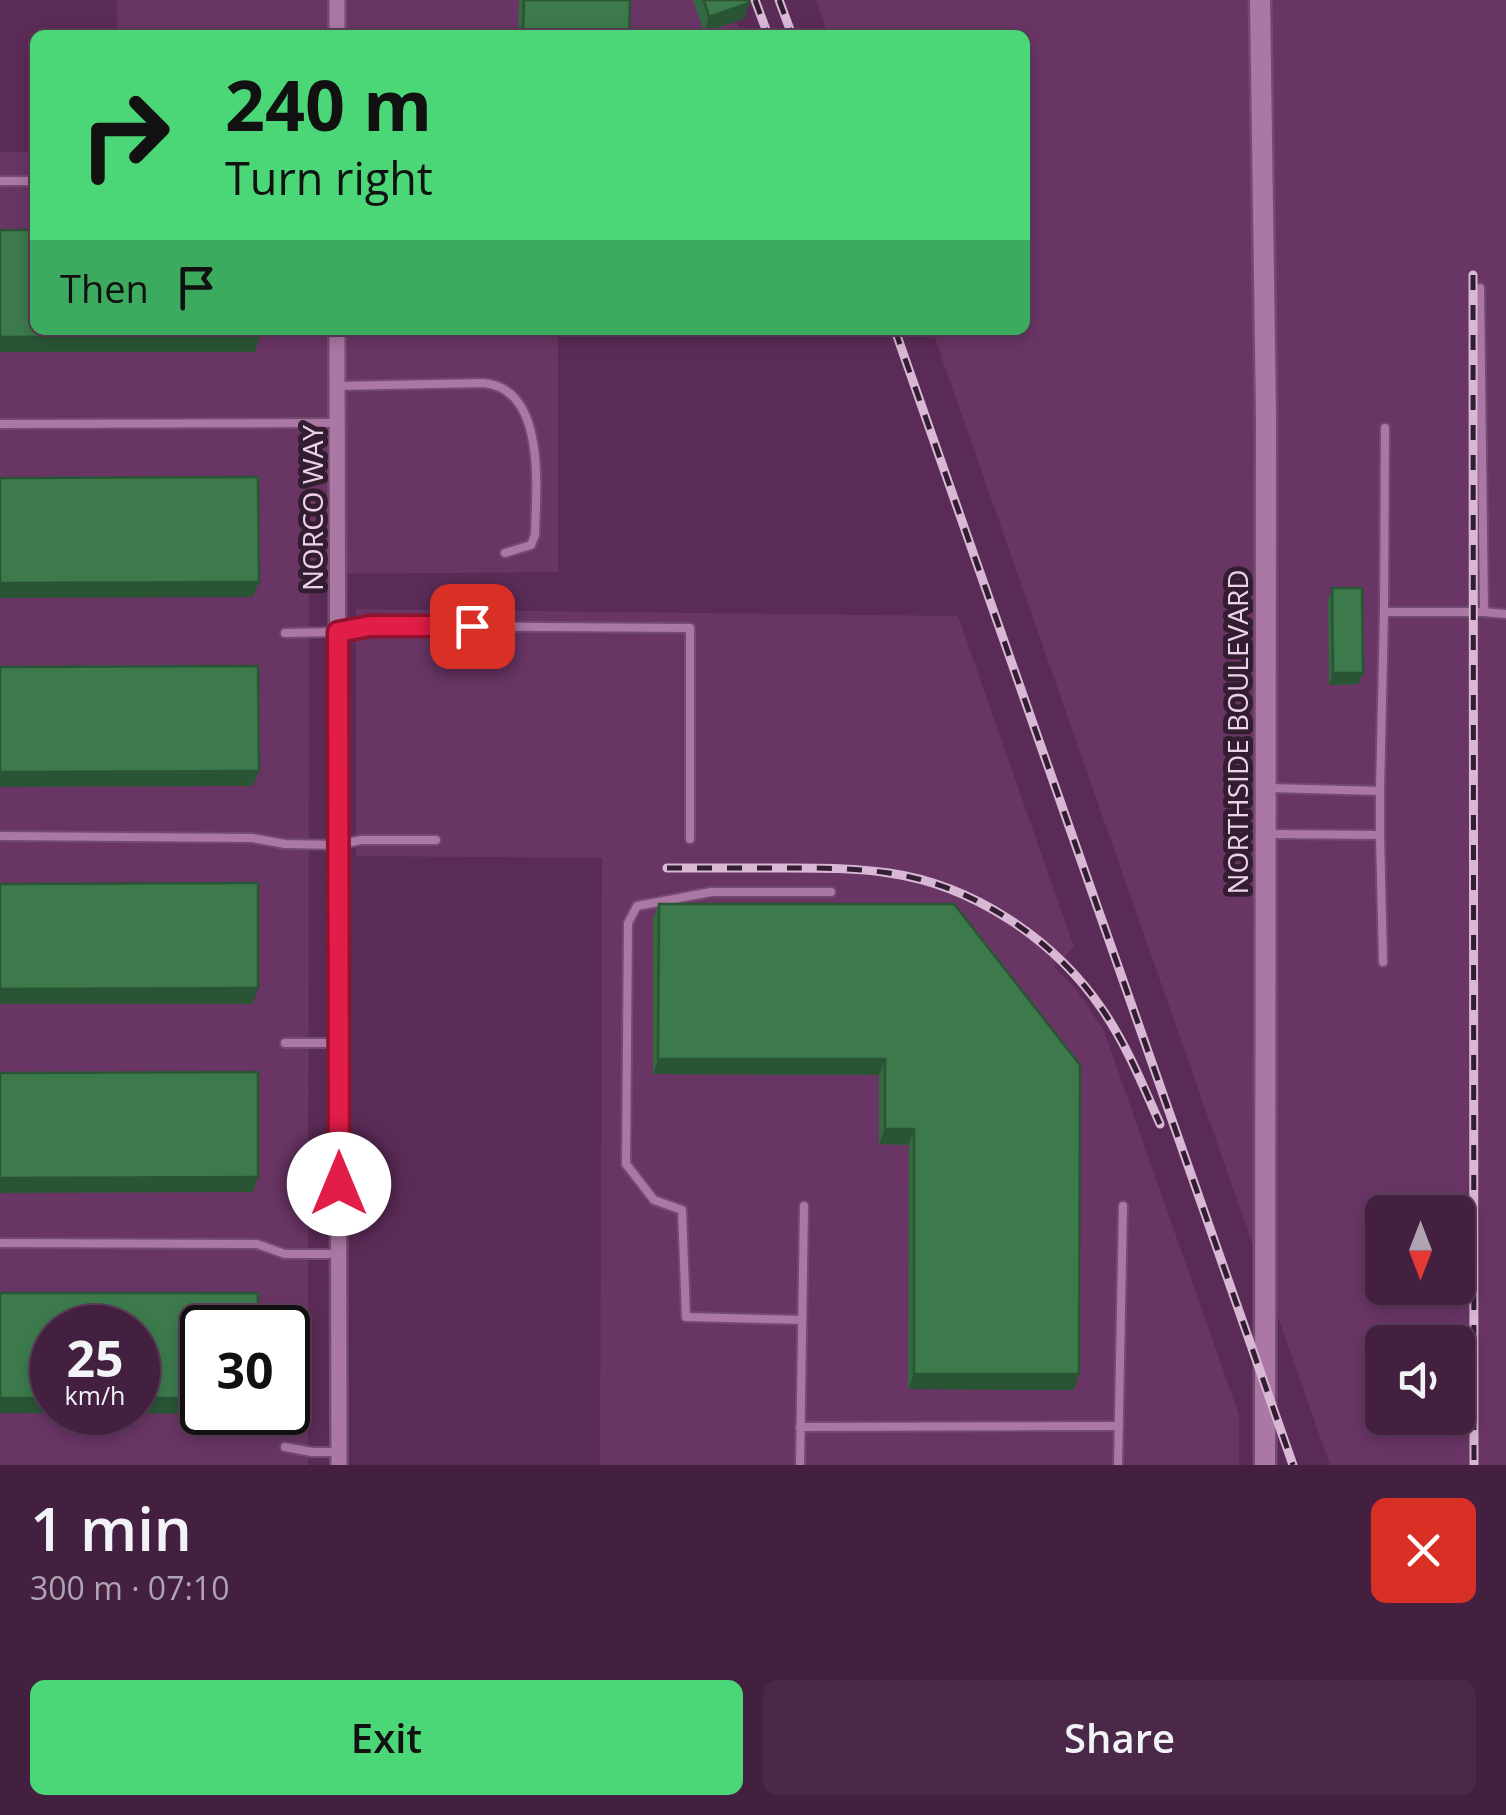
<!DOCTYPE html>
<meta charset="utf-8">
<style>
:root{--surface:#442040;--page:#4b2847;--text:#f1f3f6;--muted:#afa3b1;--line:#5c3e59;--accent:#4bd677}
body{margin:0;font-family:"Open Sans",sans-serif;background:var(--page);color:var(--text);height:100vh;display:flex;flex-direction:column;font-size:38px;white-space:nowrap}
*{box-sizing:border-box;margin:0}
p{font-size:32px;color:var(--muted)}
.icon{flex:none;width:55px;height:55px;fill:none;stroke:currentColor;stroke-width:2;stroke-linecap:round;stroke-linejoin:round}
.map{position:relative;height:1465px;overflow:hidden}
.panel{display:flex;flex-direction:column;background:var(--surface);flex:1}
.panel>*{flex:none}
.banner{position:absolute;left:30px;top:30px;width:1000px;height:305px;border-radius:15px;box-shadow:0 5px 15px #0003,0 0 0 2px var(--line);background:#4bd677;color:#111;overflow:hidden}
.needle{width:65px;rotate:180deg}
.tools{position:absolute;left:1365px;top:1195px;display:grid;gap:20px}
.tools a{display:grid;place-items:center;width:110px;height:110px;border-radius:15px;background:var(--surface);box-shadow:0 5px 15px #0003,0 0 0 2px var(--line);font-size:50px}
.speed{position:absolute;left:30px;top:1305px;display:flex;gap:20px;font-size:50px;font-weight:700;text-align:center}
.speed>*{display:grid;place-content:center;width:130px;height:130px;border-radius:50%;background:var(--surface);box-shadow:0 5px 15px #0003,0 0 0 2px var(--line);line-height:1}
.speed small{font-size:25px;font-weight:400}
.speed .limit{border:5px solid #111;border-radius:15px;background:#fff;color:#111}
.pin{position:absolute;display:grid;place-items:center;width:85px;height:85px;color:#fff;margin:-42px;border-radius:20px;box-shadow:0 5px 15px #0006}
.me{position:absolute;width:110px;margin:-55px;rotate:0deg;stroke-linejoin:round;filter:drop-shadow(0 0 8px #0008)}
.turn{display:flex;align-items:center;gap:35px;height:210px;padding:0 30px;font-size:45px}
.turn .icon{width:130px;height:130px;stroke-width:2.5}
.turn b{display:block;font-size:70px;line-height:85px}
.then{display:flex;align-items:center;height:95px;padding:0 30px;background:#0003;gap:20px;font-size:38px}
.round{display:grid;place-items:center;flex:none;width:105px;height:105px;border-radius:15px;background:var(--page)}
.summary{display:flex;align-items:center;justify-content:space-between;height:170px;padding:0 30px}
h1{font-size:60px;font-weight:600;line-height:75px}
.cta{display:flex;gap:20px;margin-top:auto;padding:20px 30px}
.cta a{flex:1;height:115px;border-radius:15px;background:var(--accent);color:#111;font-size:40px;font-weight:600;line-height:115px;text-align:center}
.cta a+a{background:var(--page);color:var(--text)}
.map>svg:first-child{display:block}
.built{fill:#693565;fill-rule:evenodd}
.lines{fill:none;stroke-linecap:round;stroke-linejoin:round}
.service-casing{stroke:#734b70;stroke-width:12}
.minor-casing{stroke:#734b70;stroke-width:20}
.secondary-casing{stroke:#734b70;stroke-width:25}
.service{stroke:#ab77a5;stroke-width:8}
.minor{stroke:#ab77a5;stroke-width:15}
.secondary{stroke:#ab77a5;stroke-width:20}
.rail-casing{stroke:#d8b8d4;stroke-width:9}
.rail{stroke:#331e31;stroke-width:5;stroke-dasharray:15;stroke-linecap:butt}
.wall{fill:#346941}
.shaded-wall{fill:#2a5535}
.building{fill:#3c7a4c;stroke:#2a5535;stroke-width:2.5}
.route-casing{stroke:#92132f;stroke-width:25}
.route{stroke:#e11d48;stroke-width:18}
.labels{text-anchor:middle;stroke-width:10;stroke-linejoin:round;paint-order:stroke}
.street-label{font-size:28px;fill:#eed1ea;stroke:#331e31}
</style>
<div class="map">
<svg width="1506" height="1465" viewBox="0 0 1506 1465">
<rect width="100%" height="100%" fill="#5a2b56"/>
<g class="built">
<path d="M117,0h612l12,35h-624z"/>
<path d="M816,0h690v1465h-176l-398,-1135h93v-295h-197zM1382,1212h76v76h-76zM1382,1342h76v76h-76z"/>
<path d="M0,152h35v178h278v3l245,2v237l-249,2 -1,891h-308zM52,1328h86v84h-86zM202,1328h86v84h-86z"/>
<path d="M356,609l602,7 116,331 -20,20 22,22 28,42 135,384v50h-639l2,-607 -246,-2z"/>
</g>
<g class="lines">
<defs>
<g id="service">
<path d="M0,181h35"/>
<path d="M337,386l146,-3c64,5 53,107 52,152l-4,10 -26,8"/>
<path d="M0,424l337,-1"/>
<path d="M1384,612h100l-4,-324"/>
<path d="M1484,612l22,2"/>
<path d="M285,633l53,-1 32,-6 320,2v211"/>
<path d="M1268,788l112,3 4,-179 1,-184"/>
<path d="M1270,834l110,1v-44"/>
<path d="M1380,835l3,127"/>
<path d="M0,836l252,2 33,6 53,1 23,-5h75"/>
<path d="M285,1043h54"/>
<path d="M0,1243l257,1 28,10h54"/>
<path d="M802,1320l-116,-3 -4,-107 -28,-10 -28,-36 2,-241 9,-17 74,-14h120"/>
<path d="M800,1427l319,-1"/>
<path d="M285,1447l27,5h27"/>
<path d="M800,1465l4,-259"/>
<path d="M1118,1465l5,-259"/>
</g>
<g id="minor">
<path d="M337,0v35"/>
<path d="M337,330l2,1135"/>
</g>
<path id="secondary" d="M1260,0l6,416 -1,1049"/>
</defs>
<use href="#service" class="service-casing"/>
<use href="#minor" class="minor-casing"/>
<use href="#secondary" class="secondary-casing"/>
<use href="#service" class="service"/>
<use href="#minor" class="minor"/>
<use href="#secondary" class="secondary"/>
<defs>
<g id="rail">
<path d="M755,0l13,35"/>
<path d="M779,0l13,35"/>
<path d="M1473,275l1,1190"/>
<path d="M895,330l398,1135"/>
<path d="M667,868c41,0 82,0 123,0 32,0 66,0 99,5 84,12 165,66 213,136 24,35 41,76 58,115"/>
</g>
</defs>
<use href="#rail" class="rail-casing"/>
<use href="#rail" class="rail"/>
</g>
<g class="wall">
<path d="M519,0h111l-1,35h-111z"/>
<path d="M693,0h55l1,3 -5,16 -40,13z"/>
<path d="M1332,588l26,96 -29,1 -1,-85z"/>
<path d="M659,904h295l125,470 -5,16 -166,-1 1,-244 -30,-1v-69l-226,-1v-155z"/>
</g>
<g class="shaded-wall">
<path d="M749,3l-5,16 -40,13 5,-15z"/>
<path d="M260,336l-5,16h-255v-15z"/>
<path d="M259,582l-6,15 -253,1v-15z"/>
<path d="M1333,673h30l-5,11 -29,1z"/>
<path d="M259,771l-6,15 -253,1v-15z"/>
<path d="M258,988l-5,16h-253v-15z"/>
<path d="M658,1059h227l-6,16 -226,-1z"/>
<path d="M885,1129h29l-5,16 -30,-1z"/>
<path d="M258,1177l-5,15 -253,1v-15z"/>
<path d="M914,1374h165l-5,16 -166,-1z"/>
<path d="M0,1398h52v14h86v-14h64v14h51l-1,2 -252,-1z"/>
</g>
<g class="building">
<path d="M524,0h106l-1,35h-106z"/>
<path d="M704,0h44l1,3 -40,14z"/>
<path d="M0,230h35v100h225v6l-260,1z"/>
<path d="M258,477l1,105 -259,1v-105z"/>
<path d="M1332,588h30l1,85h-30z"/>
<path d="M258,666l1,105 -259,1v-105z"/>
<path d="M258,883v105l-258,1v-105z"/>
<path d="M659,904h295l126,161 -1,309h-165v-245h-29v-70h-227z"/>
<path d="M258,1072v105l-258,1v-105z"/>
<path d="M0,1293h258v35h-56v70h-64v-70h-86v70h-52z"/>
</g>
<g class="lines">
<defs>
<path id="route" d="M339,1184l-1,-552 32,-6h102"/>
</defs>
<use href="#route" class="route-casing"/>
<use href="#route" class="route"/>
</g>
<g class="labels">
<g class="street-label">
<text transform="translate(313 508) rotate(-90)" y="10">NORCO WAY</text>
<text transform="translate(1238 732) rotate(-90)" y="10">NORTHSIDE BOULEVARD</text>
</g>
</g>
</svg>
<div class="tools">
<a><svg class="needle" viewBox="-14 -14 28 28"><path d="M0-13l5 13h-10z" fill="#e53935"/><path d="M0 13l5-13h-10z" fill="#afa3b1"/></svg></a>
<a><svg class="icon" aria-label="sound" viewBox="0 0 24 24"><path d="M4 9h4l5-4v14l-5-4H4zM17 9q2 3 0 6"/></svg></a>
</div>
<div class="speed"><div>25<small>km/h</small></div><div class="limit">30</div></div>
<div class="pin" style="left:472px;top:626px;background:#d93025"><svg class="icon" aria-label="arrive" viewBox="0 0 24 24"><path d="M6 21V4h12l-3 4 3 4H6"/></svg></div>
<svg class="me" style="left:339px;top:1184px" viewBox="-20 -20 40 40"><circle r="19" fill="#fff"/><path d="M0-13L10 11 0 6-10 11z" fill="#e11d48"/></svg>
<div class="banner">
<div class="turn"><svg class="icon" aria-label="right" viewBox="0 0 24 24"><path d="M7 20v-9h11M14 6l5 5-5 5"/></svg><div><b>240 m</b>Turn right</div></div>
<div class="then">Then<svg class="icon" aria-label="arrive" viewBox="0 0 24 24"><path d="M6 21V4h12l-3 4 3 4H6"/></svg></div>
</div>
</div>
<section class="panel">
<div class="summary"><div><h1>1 min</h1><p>300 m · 07:10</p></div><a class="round" style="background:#d93025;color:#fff"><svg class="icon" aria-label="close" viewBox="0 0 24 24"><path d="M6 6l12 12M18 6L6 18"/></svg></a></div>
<div class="cta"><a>Exit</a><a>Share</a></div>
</section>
